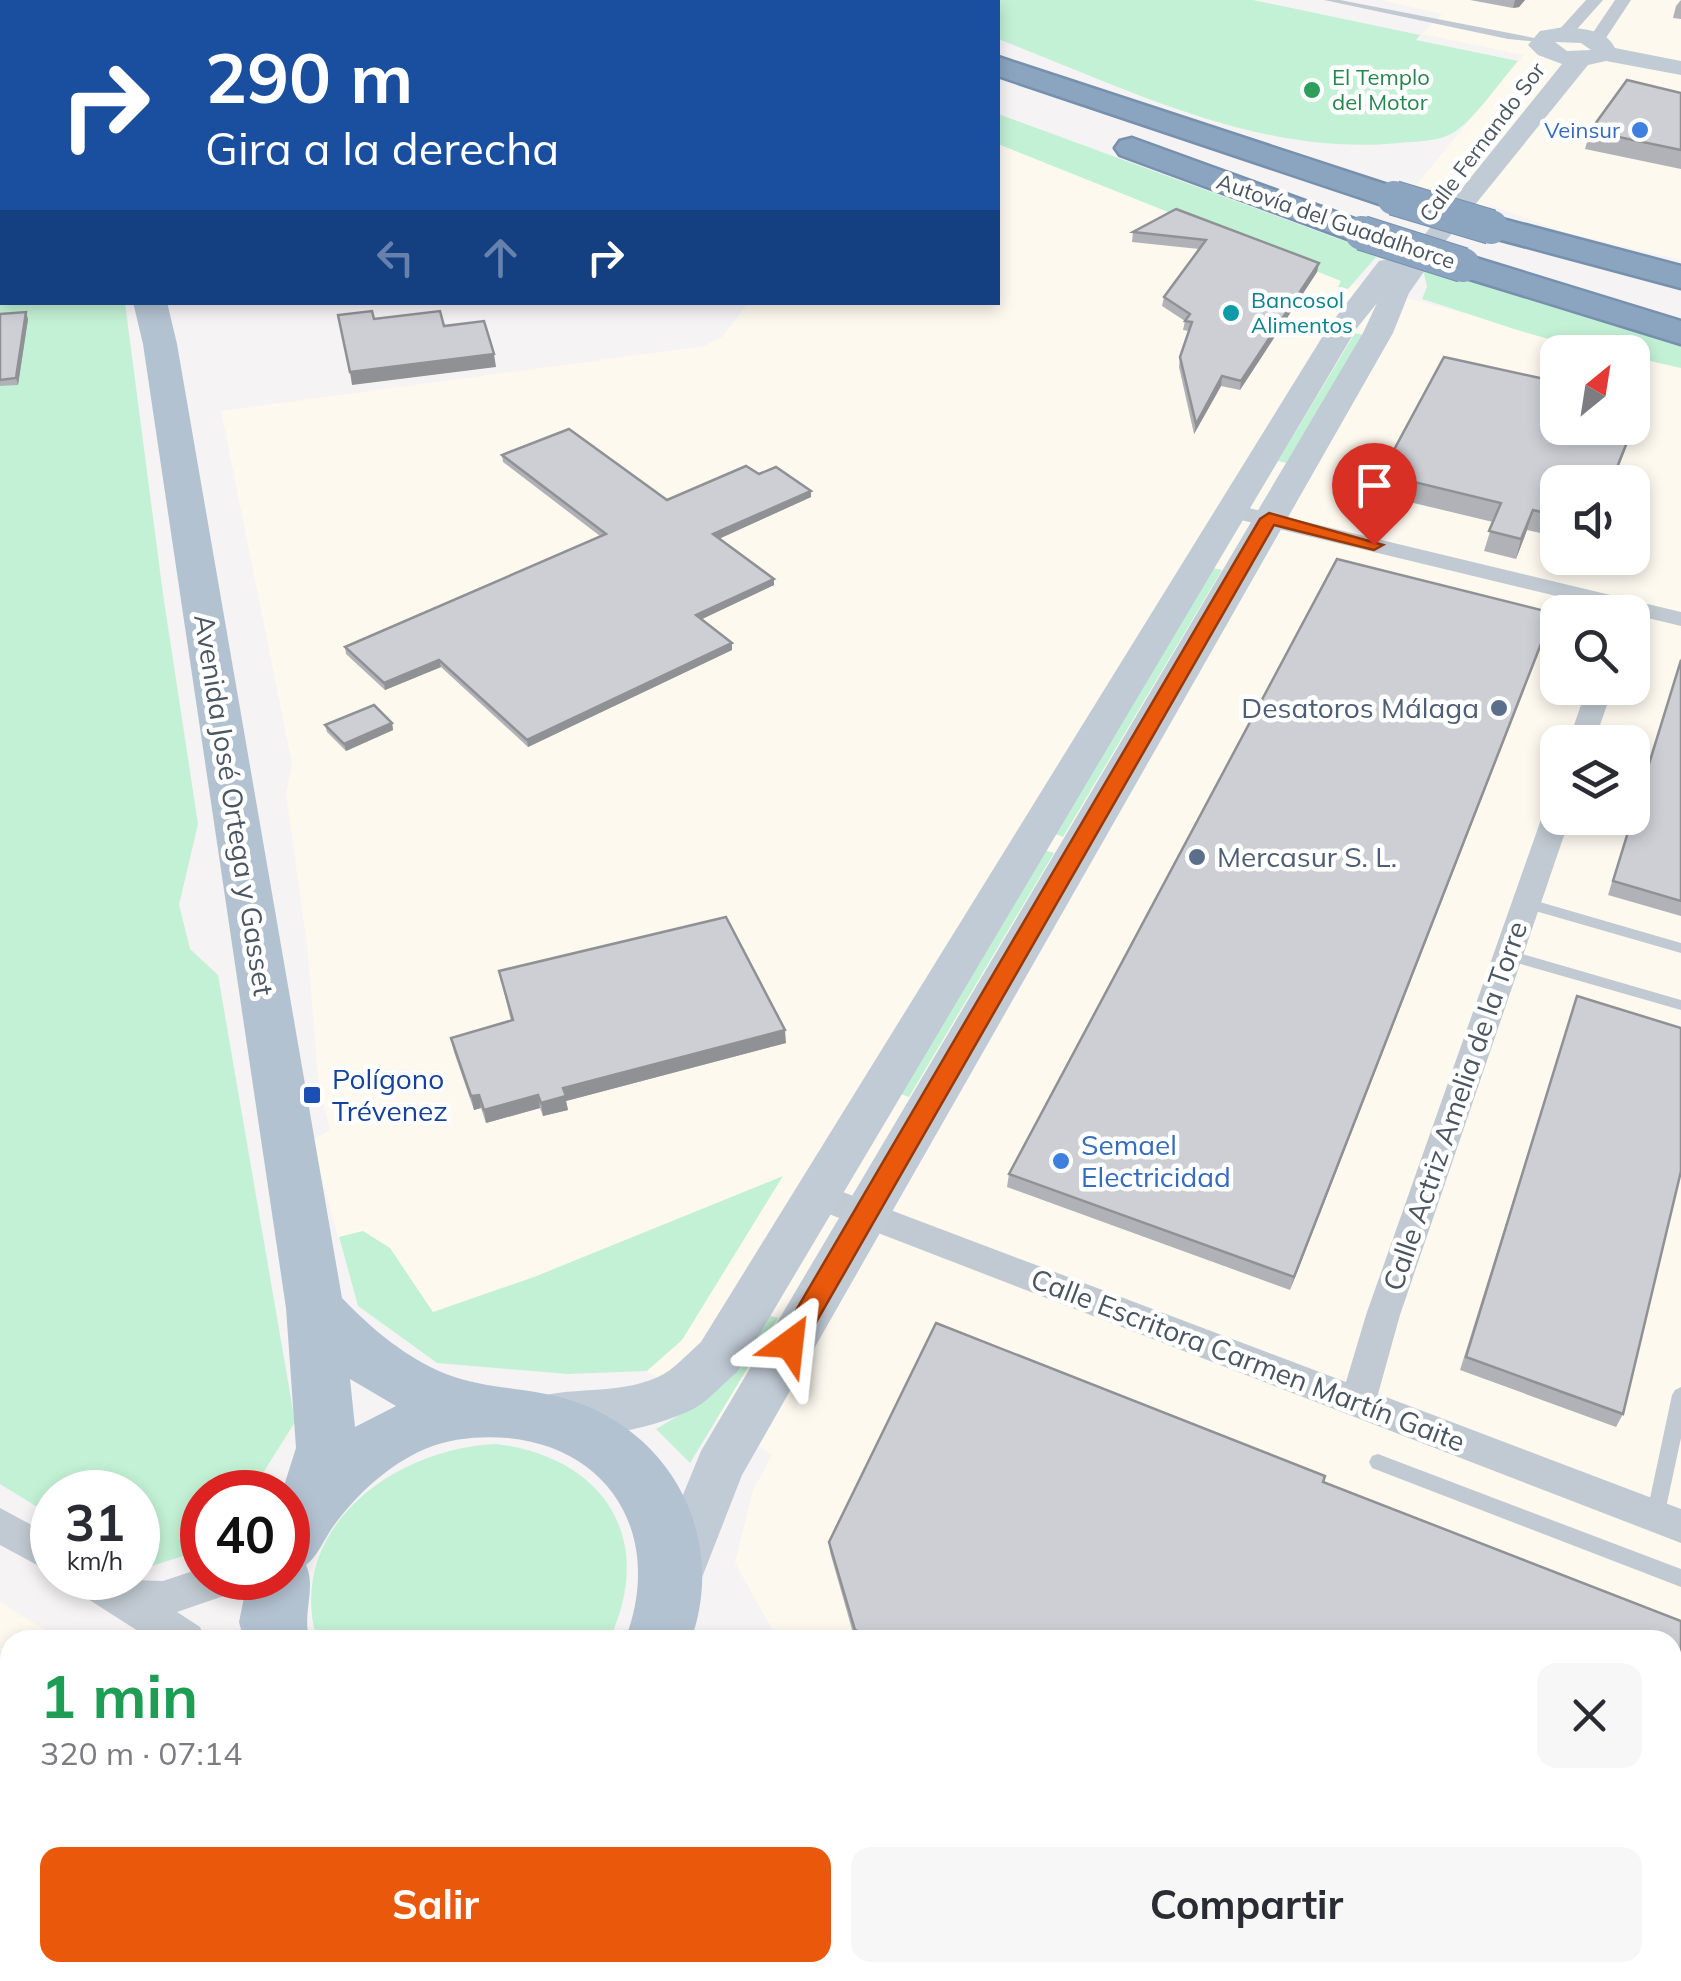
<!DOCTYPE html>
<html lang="es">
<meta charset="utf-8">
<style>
:root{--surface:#fff;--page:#f7f7f7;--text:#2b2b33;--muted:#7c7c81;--accent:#ea580c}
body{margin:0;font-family:Mulish,sans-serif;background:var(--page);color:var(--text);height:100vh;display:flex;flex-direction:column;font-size:38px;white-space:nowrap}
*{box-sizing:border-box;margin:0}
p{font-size:32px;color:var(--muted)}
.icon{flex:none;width:55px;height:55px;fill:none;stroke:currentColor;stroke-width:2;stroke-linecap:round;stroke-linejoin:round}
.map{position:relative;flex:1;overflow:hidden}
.side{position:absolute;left:0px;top:1630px;width:1682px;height:352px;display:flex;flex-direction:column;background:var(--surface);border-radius:30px 30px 0 0;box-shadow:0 5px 15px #0003}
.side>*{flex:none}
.top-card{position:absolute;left:0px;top:0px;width:1000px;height:305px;box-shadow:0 5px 15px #0003;background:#1a4fa0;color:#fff;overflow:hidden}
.needle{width:65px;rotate:30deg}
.controls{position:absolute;left:1540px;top:335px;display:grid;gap:20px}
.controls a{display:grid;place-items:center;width:110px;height:110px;border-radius:20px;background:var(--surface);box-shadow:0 5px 15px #0003;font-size:50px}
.speed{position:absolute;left:30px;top:1470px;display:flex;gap:20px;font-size:50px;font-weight:700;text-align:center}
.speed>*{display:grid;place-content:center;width:130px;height:130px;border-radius:50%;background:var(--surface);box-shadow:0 5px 15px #0003;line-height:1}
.speed small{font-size:25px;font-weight:400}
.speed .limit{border:15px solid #d22;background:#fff;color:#111}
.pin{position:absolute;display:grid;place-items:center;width:85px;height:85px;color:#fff;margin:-102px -42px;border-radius:50% 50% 50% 0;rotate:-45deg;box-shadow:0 0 10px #0007}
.pin .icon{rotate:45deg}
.me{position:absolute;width:110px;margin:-55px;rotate:30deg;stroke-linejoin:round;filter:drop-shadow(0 0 8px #0008)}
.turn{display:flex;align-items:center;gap:35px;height:210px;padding:0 40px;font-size:45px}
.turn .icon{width:130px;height:130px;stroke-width:2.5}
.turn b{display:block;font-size:70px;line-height:85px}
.lanes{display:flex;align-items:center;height:95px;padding:0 40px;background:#0003;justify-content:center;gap:50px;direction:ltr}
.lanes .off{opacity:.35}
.round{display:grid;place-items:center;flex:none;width:105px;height:105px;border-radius:20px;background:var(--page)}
.overview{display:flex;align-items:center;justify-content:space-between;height:170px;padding:0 40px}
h1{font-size:60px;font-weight:700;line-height:75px;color:#1e9e55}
.cta{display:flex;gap:20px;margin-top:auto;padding:20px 40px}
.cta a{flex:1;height:115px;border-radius:20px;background:var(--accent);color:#fff;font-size:40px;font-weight:700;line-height:115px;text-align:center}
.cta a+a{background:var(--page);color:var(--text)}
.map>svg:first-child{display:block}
.commercial{fill:#fdf9ef;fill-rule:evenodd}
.green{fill:#c3f1d5}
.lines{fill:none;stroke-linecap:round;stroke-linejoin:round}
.highway-casing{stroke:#7690ad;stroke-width:5}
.lane{fill:#c1cad2;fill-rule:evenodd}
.street{fill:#c1cad2;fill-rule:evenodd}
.secondary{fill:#c1cbd6;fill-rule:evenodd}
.primary{fill:#b3c2d1;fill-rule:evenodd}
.highway{fill:#8ba5c1;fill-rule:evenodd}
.highway-bridge-casing{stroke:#7690ad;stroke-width:36;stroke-linecap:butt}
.highway-bridge{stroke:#8ba5c1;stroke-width:34}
.wall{fill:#b0b2b7}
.shaded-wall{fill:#909195}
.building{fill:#cdcfd5;stroke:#909195;stroke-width:2.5}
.route{fill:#ea580c;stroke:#983908;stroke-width:2.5}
.leisure-dot{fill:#2e9e5b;stroke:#fff;stroke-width:4}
.shop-dot{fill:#3f7fe0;stroke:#fff;stroke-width:4}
.culture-dot{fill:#0f9aa8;stroke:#fff;stroke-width:4}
.service-dot{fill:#5c6f8a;stroke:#fff;stroke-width:4}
.transit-dot{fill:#1a4fb4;stroke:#fff;stroke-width:4}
.labels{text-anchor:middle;stroke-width:9;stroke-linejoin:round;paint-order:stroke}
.far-leisure-label{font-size:22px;fill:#27864d;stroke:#fff;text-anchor:start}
.far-shop-label{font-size:22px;fill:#366cbe;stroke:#fff;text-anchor:end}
.far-street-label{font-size:22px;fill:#4a5661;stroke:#fff}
.far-culture-label{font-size:22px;fill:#0d838f;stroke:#fff;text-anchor:start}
.service-label{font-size:28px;fill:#4e5e75;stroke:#fff;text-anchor:end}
.street-label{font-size:28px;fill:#4a5661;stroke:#fff}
.transit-label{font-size:28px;fill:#164399;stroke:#fff;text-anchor:start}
.shop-label{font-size:28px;fill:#366cbe;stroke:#fff;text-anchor:start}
</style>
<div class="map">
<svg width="1681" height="1981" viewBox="0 0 1681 1981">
<rect width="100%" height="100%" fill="#f5f3f3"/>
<g class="commercial">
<path d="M1381,0h300v260l-118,-28 -70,-26 -30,1 -54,-13 114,-139 -101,-21 20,-20z"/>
<path d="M998,144l344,137 271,71h-55v76h74l1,-71 48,11v1613h-218l-19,-8 228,-1v-332h-894l-43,-77 18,-73 19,-35 -125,-84 -79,3 -131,-11 -79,-57 -47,-165 19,-11 -12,-51 -10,-126 -22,-158 6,-31 -71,-353 483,-65 18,-9 26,-34 250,-1zM1558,482h74v76h-74zM1558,612h74v76h-74zM1558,742h74v76h-74z"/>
<path d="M0,1602l61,38h-51v332h551l12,9h-573z"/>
</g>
<g class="green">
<path d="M930,0h323l167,35 -4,5 102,21c-17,19 -45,61 -67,73 -15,8 -35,7 -52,9 -141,14 -273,-55 -401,-104v-37h-71z"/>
<path d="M998,114l379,139 304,89v26l-48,-11 -1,-5c-66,0 -146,-34 -210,-53l5,-12 -3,-14 -48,-16 -28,32 -10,-2 3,-6 -343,-137z"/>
<path d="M0,261l2,41 123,1 38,291 35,230 -19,81 11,44 28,26 77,447 -44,70h-49v58l-60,19 -4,-2v-75h-86v24l-52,-32v-1098l18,-2 -18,-63z"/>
<path d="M1355,333l8,2 -77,128 -8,-2z"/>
<path d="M1213,568l9,2 -159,267 -10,-4z"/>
<path d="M1041,849l13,4 -145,244 -14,-5z"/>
<path d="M783,1176l-101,164 -35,31 -79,3 -131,-11 -79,-57 -19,-69 24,-6 27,17 43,64 101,-35z"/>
<path d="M765,1314l13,4 -88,145 -34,-34 50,-30z"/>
<path d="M496,1444c108,13 161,95 113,196h-292c-33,-113 79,-192 179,-196z"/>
</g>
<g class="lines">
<defs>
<g id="highway">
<path d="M702,0h37l2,2h-37z"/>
<path d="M783,0h35l2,2h-35z"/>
<path d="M998,57l408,134 5,7 -5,7 -12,3 -12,-3 -384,-129z"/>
<path d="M1132,138l242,88 6,7 -6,7 -12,4 -12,-4 -230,-85 -5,-7 5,-7z"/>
<path d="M1491,216l190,50v22l-202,-54 -6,-7 6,-7z"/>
<path d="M1463,254l218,67v23l-231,-71 -5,-8 5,-8z"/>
</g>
</defs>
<use href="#highway" class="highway-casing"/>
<g class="lane">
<path d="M1324,0h16l205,40 -4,2 -33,-3z"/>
<rect x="0" y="174" width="2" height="6"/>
<path d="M1526,898l155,45v10l-160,-46 -2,-4 2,-4z"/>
<path d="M1508,950l173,50v10l-178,-51 -2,-4 2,-4z"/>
<path d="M1681,1387v51l-17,79 -2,6 -7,2 -7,-2 -2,-6 26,-122 3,-5z"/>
<path d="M1378,1454l303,115v18l-309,-119 -3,-6 3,-6z"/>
<path d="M1551,1972h36l5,9h-35z"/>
</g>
<g class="street">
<path d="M1586,0h17l-33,37h-12v-6z"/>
<path d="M1615,0h16l-29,44h-12l-2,-4z"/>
<path d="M1232,504l449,108v14l-457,-110 -4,-5z"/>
<path d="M1587,688h26l-19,54h-26z"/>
<path d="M1558,802v16h12l-170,497 -22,79 303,115v34l-878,-339 -4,-9 4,-9 12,-4 12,4 519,196 20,-67 178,-504 4,-6z"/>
<path d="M0,1508l52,28v37l-52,-28z"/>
<path d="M202,1568v10h44l-5,12 -64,22 23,15 6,13h-54l-78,-50 -5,-12 94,3z"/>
<path d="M0,1766l10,4v44l-10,-5z"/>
<path d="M0,1947l10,4v21h26l3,9h-39z"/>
<path d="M188,1972h45l3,9h-44z"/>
</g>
<path class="secondary" d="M1564,27c19,2 42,2 51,21l66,13v14l-75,-14 -18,4 -144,178 -35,50 -16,40 -651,1142 -48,123 -19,7 -19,-7 -8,-18 53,-129 662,-1118 14,-30 -20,25 -620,1044c-13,11 -27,27 -42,36 -40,21 -126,39 -168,24l-8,-16 8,-16c42,-15 89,-4 131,-23 16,-7 30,-24 43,-35l628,-1016 50,-65 10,-2 12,5 161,-200 -24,-9 -10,-10 12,-14zM1555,42l26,1 10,7 -24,1z"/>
<g class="primary">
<rect x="50" y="0" width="26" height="2"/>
<path d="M133,302h34l10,42 165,954c31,32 63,59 104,76 41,16 85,13 127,27 100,33 154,138 118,239h-66c38,-98 -9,-191 -117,-202 -27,-2 -57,0 -83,11 -37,16 -69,46 -93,79 -8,12 -15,29 -26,37 11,24 -5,49 4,75h-66l-5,-18 9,-44h40v-86h-6l14,-44 -10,-140 -143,-964zM350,1379l46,27 -41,21z"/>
<path d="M700,1972h81l4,9h-82z"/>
</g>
<use href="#highway" class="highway"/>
<defs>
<g id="highway-bridge">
<path d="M1394,198l97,29"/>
<path d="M1362,233l101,32"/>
</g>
</defs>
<use href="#highway-bridge" class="highway-bridge-casing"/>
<use href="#highway-bridge" class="highway-bridge"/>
</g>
<g class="wall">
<path d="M1470,0h55l-6,7 -6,1z"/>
<path d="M1681,0v19l-8,-1 3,-12z"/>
<path d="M1681,93v76l-96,-20 5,-18z"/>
<path d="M1176,209l143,54 -2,9 -77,118 -19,-4 -27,48 -15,-67 1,-10 9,-26 -6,-1 2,-9 -23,-15 2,-9 35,-48 -67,-7 1,-10z"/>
<path d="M0,314l28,5 -10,66 -18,1z"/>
<path d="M1638,420l-80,62v55l-31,-7 -11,29 -32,-8 9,-29 -117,-28 5,-20z"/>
<path d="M502,455l165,45 92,-26 52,23 -92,42 55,40v6l-73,34 31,31 -204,97 -87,-80 -56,23 -39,-36 -1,-7 255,-111 -97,-74z"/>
<path d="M1553,613l-263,677 -283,-103 2,-13z"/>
<path d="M1681,658v258l-73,-21z"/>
<path d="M392,723l1,7 -47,21 -19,-19 -2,-7z"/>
<path d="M499,971l287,72 -220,58 2,9 -25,6 -3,-8 -54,15 -5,-15 -7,2 -20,-58 -3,-14 60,-17z"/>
<path d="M1577,996l46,418 -7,13 -156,-57z"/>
<path d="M1323,1482l358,139v359l-16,-8h7v-332h-817l-25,-88 -1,-10z"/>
</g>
<g class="shaded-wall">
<path d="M1515,0h10l-6,7 -6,1z"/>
<path d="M1319,263l-2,9 -77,118 1,-9z"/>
<path d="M26,312l2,7 -10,66 -2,-7z"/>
<path d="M494,354l2,13 -144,18 -2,-13z"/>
<path d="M1222,376l-1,10 -27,48 2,-10z"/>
<path d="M1644,400l-31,82h-2z"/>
<path d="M811,491v6l-97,44 -1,-7z"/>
<path d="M1533,510l-6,20 -11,29 5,-20z"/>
<path d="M774,579v6l-78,37v-7z"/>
<path d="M1553,613l-4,13 -259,664 4,-13z"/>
<path d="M732,643v7l-204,97 -1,-7z"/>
<path d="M439,660l2,7 -56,23 -1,-7z"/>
<path d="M392,723l1,7 -47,21 -2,-7z"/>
<path d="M785,1030l1,13 -220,58 2,9 -25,6 -2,-13 22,-15z"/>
<path d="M479,1095l2,13 -7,2 -3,-14z"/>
<path d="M538,1095l2,13 -54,15 -2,-13z"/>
</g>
<g class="building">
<path d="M1627,80l54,13v57l-91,-19z"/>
<path d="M1176,209l143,54 -78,118 -19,-5 -26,48 -16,-67 12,-35 -7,-1 5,-7 -26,-17 42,-57 -73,-8z"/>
<path d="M372,311l2,8 66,-8 4,15 40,-5 10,33 -144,18 -12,-57z"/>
<path d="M26,312l-10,66 -16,2v-66z"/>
<path d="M1444,357l114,25v46h74v-30l12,2 -33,82h-53v34l-25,-6 -12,29 -32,-8 12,-28 -120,-29z"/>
<path d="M569,429l98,71 79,-34 13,8 17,-7 35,24 -98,43 61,45 -78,36 36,28 -205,97 -88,-80 -55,23 -39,-36 261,-113 -104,-79z"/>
<path d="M1337,559l216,54 -259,664 -285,-103z"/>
<path d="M1681,660v241l-68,-20z"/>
<path d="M374,705l18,18 -48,21 -19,-19z"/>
<path d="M726,917l59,113 -222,58 3,8 -25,7 -3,-8 -54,15 -5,-15 -8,1 -20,-58 62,-18 -14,-49z"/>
<path d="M1577,996l104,32v143l-58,243 -157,-57z"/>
<path d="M936,1323l389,153 -2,6 358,139v347l-9,-4v-324h-795l-22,-10 -26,-88z"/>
</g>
<path class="route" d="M1269,513l114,32 -9,5 -100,-25 -475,827 -9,3 -9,-3 -4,-8 4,-8 479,-817z"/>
<circle class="leisure-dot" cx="1312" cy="90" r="10"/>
<g class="shop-dot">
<circle cx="1640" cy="130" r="10"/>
<circle cx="1061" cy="1161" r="10"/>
</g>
<circle class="culture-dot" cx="1231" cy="313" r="10"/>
<g class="service-dot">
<circle cx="1499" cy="708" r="10"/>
<circle cx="1197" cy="857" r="10"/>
</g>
<rect class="transit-dot" x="302" y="1085" width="20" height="20" rx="5"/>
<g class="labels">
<g class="far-leisure-label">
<text x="1332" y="85">El Templo<tspan x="1332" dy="25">del Motor</tspan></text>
</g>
<g class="far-shop-label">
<text x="1620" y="138">Veinsur</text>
</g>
<g class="far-street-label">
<text transform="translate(1482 142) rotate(-53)" y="8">Calle Fernando Sor</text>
<text transform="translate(1336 221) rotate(19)" y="8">Autovía del Guadalhorce</text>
</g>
<g class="far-culture-label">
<text x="1251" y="308">Bancosol<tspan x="1251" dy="25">Alimentos</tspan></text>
</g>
<g class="service-label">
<text x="1479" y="718">Desatoros Málaga</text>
<text x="1217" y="867" text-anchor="start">Mercasur S. L.</text>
</g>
<g class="street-label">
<text transform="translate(234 805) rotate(81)" y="10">Avenida José Ortega y Gasset</text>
<text transform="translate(1455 1106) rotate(-71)" y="10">Calle Actriz Amelia de la Torre</text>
<text transform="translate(1248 1360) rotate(21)" y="10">Calle Escritora Carmen Martín Gaite</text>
</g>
<g class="transit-label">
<text x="332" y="1089">Polígono<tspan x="332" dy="32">Trévenez</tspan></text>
</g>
<g class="shop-label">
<text x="1081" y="1155">Semael<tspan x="1081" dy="32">Electricidad</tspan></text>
</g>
</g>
</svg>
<div class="controls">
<a><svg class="needle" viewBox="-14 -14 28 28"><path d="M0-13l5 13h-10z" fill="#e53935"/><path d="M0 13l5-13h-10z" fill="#7c7c81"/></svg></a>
<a><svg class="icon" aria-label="sound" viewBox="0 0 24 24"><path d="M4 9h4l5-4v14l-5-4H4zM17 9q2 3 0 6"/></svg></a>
<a><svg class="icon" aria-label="search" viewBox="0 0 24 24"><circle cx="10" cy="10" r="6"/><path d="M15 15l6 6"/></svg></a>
<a><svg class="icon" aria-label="layers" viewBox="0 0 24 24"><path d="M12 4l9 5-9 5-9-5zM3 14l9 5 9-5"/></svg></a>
</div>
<div class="speed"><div>31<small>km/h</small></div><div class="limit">40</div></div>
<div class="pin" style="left:1374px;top:545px;background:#d93025"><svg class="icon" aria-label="arrive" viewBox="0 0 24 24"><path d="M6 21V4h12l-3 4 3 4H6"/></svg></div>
<svg class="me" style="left:790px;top:1344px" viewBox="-20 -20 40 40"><path d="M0-17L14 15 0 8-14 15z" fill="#ea580c" stroke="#fff" stroke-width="4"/></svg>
<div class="top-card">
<div class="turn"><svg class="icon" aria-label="right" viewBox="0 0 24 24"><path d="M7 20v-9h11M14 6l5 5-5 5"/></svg><div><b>290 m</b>Gira a la derecha</div></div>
<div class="lanes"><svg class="icon off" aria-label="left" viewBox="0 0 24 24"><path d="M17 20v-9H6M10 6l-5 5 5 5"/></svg><svg class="icon off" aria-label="ahead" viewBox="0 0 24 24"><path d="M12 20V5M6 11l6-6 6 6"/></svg><svg class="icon" aria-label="right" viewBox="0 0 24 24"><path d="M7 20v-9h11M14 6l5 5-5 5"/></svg></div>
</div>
<section class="side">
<div class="overview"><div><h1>1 min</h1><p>320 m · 07:14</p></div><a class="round"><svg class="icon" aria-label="close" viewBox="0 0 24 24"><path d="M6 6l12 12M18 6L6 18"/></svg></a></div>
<div class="cta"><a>Salir</a><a>Compartir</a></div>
</section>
</div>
